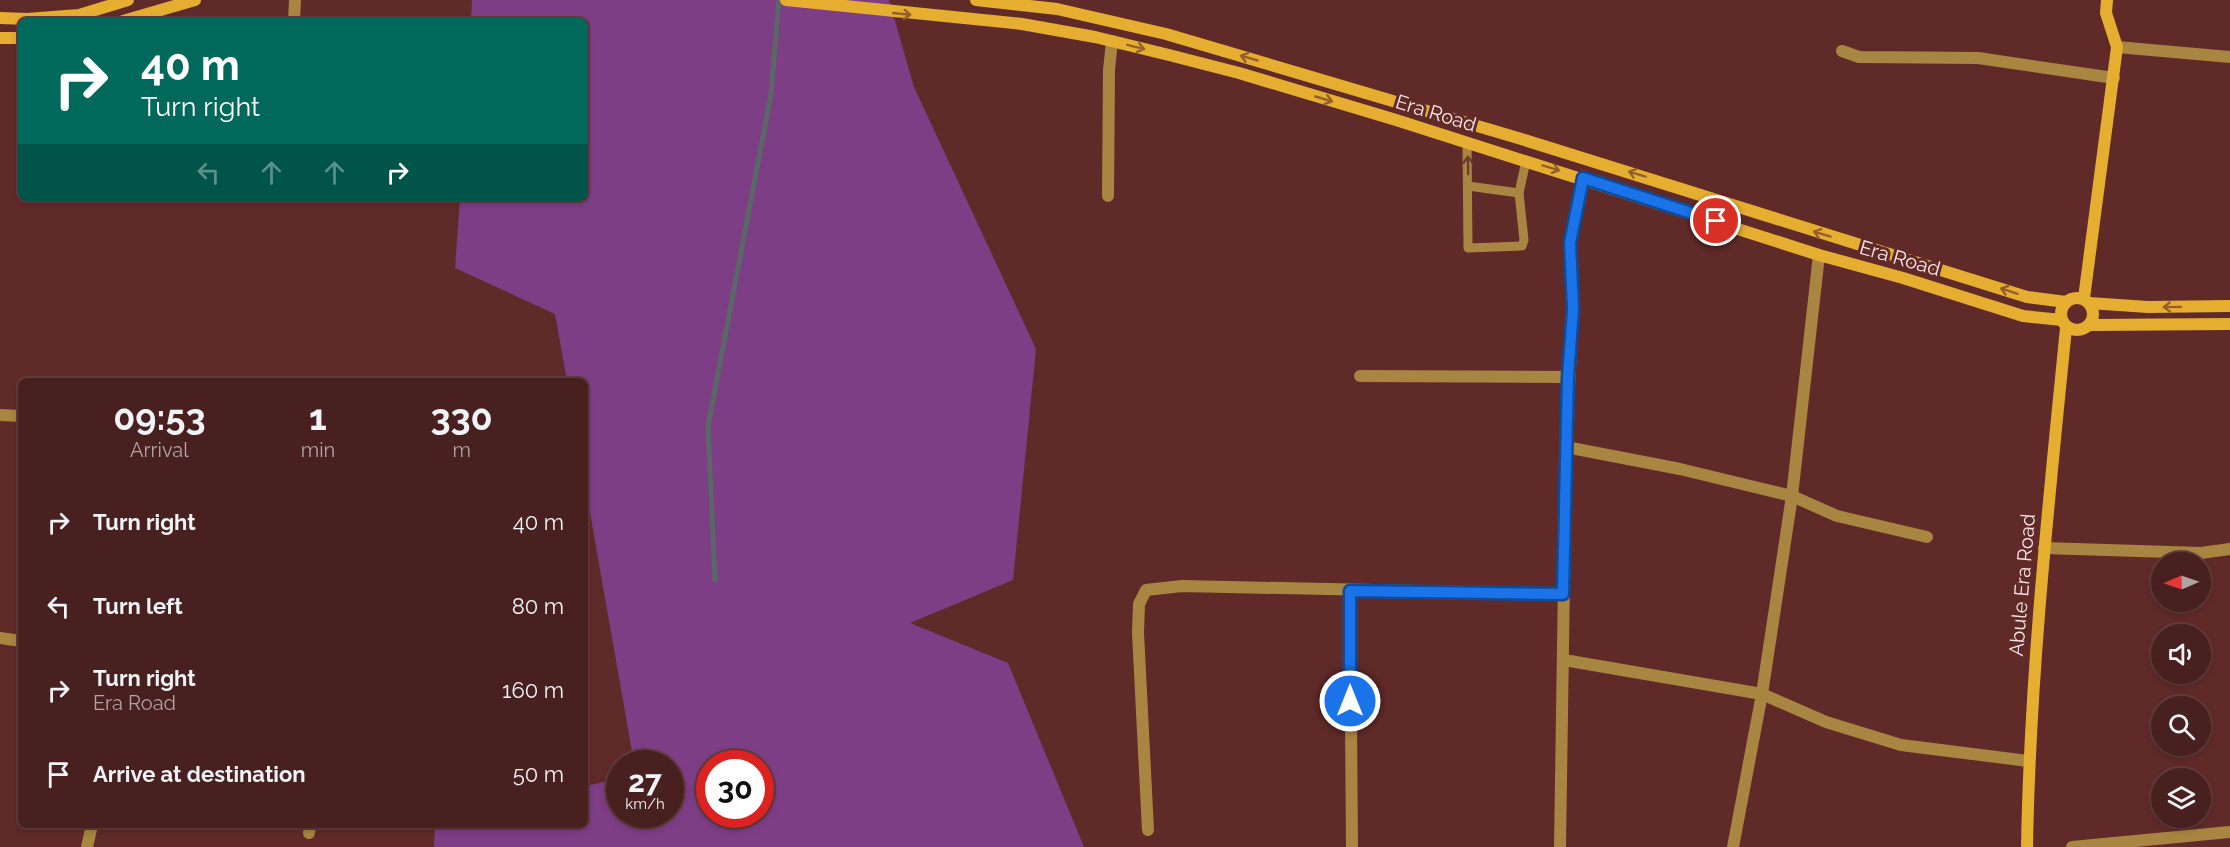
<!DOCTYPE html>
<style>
:root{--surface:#48201f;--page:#522d2c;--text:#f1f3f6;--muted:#b1a3a4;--line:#603e3d}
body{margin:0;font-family:Raleway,sans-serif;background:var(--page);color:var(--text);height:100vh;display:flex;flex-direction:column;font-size:22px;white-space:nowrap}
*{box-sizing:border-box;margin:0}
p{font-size:20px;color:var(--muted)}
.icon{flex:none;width:33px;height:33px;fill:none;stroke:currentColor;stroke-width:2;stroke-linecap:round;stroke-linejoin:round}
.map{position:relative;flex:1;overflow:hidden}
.sheet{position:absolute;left:18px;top:378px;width:570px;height:450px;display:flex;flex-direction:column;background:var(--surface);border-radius:9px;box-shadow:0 3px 9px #0003,0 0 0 2px var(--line)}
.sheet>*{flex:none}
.hud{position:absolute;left:18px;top:18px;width:570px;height:183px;border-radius:9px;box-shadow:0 3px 9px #0003,0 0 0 2px var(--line);background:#00695c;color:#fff;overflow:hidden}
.needle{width:39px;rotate:268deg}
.controls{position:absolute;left:2151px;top:552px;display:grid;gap:12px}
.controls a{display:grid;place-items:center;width:60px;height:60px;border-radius:50%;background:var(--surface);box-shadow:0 3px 9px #0003,0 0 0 2px var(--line);font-size:30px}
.speed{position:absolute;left:606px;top:750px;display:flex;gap:12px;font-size:30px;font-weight:700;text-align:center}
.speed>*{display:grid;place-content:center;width:78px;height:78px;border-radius:50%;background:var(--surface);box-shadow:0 3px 9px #0003,0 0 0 2px var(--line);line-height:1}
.speed small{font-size:15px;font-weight:400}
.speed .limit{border:9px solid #d22;background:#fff;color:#111}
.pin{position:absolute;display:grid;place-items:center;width:51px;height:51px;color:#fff;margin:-26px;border:3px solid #fff;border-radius:50%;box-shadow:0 2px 6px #0007}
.me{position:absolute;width:66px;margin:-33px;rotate:0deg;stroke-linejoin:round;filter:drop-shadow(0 0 4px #0008)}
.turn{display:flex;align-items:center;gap:21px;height:126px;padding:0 24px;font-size:27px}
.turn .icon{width:78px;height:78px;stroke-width:2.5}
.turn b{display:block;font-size:42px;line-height:51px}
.lanes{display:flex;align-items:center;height:57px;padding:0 24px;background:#0003;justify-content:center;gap:30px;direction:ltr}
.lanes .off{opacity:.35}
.eta{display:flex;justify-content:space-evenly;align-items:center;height:102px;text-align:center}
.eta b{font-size:36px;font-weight:700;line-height:42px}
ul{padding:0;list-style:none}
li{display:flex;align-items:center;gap:18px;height:84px;padding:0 24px}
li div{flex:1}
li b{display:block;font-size:22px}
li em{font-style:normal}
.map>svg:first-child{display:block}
.green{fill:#7e3e86;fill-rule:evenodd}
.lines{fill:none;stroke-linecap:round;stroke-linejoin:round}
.stream{stroke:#5b6667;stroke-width:5}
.lane{stroke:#a88641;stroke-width:9}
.street{stroke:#a88641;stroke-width:12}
.secondary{stroke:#e5ae30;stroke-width:12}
.oneway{stroke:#955f2c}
.oneway2{stroke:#6e3c2e}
.route-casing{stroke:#114b97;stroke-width:15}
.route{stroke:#1a73e8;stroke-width:10}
.labels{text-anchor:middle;stroke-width:6;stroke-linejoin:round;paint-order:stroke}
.street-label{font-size:20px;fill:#fbe5e4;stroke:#602a29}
</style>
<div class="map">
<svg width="2230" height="847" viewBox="0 0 2230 847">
<rect width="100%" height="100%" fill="#602a29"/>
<path class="green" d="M472,0h417l25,87 122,262 -23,231 -103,43 98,40 76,184h-650l1,-22h150v-39l34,-7 1,35h50v-50l-36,-1 -49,-279v-103h-18l-12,-67 -100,-46 5,-70h125v-177h-114zM710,764h50v50h-50z"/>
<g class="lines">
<path class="stream" d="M715,580l-7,-154 63,-332 8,-94"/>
<g class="lane">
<path d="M1467,143l1,105 54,-2 2,-6 -5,-47 7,-32"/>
<path d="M1468,186l51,7"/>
</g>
<g class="street">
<path d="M294,21l1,-21"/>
<path d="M2117,47l113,10"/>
<path d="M1842,51l17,6 119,1 136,20"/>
<path d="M1108,196l1,-126 3,-29"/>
<path d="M1360,376l208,1"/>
<path d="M0,415l21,1"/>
<path d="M1566,447l114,22 112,27 45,20 90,21"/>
<path d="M2044,548l157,5 29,-4"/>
<path d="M1350,591l2,256"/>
<path d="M0,638l21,3"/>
<path d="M1564,660l198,34 64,28 75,23 127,16"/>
<path d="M1148,830l-10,-197 1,-29 7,-14 36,-4 381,8"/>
<path d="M309,833l1,-8"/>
<path d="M87,847l5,-22"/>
<path d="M1560,847l6,-400 7,-138 -3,-67 13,-64"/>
<path d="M1733,847l29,-153 30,-198 27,-241"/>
<path d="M2072,847l158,-15"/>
</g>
<g class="secondary">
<path d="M786,0l236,24 73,13 74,18 70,18 157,47 423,135 84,23 120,38 39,4"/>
<path d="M976,0l81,9 109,25 352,104 509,159 39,5"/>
<path d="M0,18l27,1 52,-4 49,-15"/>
<path d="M123,21l72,-21"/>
<path d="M0,38h21"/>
<circle cx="2077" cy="314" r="16"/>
<path d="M2084,298l33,-251 -11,-34 1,-13"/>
<path d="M2089,303l59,4 82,-1"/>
<path d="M2089,325l141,-1"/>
<path d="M2027,847c3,-174 22,-347 39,-519"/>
</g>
</g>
<defs><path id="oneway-shaft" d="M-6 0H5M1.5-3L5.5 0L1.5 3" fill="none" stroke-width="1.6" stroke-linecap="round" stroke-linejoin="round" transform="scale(1.5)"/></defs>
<g class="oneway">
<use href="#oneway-shaft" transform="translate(902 14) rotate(6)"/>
<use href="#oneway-shaft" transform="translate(1136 47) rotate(14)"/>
<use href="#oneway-shaft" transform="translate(1249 58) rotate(-164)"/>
<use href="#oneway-shaft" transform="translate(1324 99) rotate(16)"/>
<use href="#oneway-shaft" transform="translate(1551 168) rotate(17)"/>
<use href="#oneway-shaft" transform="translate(1637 174) rotate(-163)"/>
<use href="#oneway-shaft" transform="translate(1822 234) rotate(-163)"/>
<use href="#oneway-shaft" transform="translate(2009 291) rotate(-162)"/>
<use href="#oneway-shaft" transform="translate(2172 307) rotate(179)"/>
</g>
<use class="oneway2" href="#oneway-shaft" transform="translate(1468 165) rotate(-91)"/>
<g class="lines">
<defs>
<path id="route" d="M1350,701v-110l213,3 5,-217 5,-68 -3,-66 13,-65 133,43"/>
</defs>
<use href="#route" class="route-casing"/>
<use href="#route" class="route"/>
</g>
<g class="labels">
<g class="street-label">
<text transform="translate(1436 113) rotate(17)" y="7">Era Road</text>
<text transform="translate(1900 258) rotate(16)" y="7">Era Road</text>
<text transform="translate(2022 585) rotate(-85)" y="7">Abule Era Road</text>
</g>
</g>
</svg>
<div class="controls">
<a><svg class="needle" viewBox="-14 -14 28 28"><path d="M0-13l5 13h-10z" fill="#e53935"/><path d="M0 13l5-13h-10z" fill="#b1a3a4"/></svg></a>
<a><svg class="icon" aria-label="sound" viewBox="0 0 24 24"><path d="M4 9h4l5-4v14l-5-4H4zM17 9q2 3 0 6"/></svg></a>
<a><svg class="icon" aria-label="search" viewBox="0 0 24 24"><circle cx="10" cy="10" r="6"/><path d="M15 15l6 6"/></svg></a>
<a><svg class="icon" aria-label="layers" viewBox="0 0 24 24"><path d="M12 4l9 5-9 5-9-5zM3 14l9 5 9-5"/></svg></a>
</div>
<div class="speed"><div>27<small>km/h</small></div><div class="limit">30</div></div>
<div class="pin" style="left:1716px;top:221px;background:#d93025"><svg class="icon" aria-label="arrive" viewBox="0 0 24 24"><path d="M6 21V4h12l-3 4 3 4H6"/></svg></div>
<svg class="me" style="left:1350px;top:701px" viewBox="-20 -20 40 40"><circle r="17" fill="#1a73e8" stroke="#fff" stroke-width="3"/><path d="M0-11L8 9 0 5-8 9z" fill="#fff"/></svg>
<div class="hud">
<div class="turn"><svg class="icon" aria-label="right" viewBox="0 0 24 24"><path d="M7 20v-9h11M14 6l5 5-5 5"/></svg><div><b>40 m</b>Turn right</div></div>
<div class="lanes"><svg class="icon off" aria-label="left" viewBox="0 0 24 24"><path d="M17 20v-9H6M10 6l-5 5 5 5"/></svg><svg class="icon off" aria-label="ahead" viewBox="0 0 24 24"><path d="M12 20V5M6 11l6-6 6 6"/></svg><svg class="icon off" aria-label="ahead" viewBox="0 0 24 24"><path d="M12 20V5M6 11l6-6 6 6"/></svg><svg class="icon" aria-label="right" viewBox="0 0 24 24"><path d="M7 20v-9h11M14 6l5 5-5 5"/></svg></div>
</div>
<section class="sheet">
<div class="eta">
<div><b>09:53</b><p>Arrival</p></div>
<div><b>1</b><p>min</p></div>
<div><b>330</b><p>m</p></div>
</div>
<ul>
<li><svg class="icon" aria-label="right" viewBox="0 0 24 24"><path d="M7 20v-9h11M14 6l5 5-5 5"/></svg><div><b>Turn right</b></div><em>40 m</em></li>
<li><svg class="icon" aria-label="left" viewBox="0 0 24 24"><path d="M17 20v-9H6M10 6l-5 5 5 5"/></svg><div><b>Turn left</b></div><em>80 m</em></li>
<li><svg class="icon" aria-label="right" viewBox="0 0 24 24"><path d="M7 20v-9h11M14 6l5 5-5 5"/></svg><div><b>Turn right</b><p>Era Road</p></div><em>160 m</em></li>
<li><svg class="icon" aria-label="arrive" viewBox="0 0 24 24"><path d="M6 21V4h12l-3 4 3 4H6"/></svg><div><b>Arrive at destination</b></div><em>50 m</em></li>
</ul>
</section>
</div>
